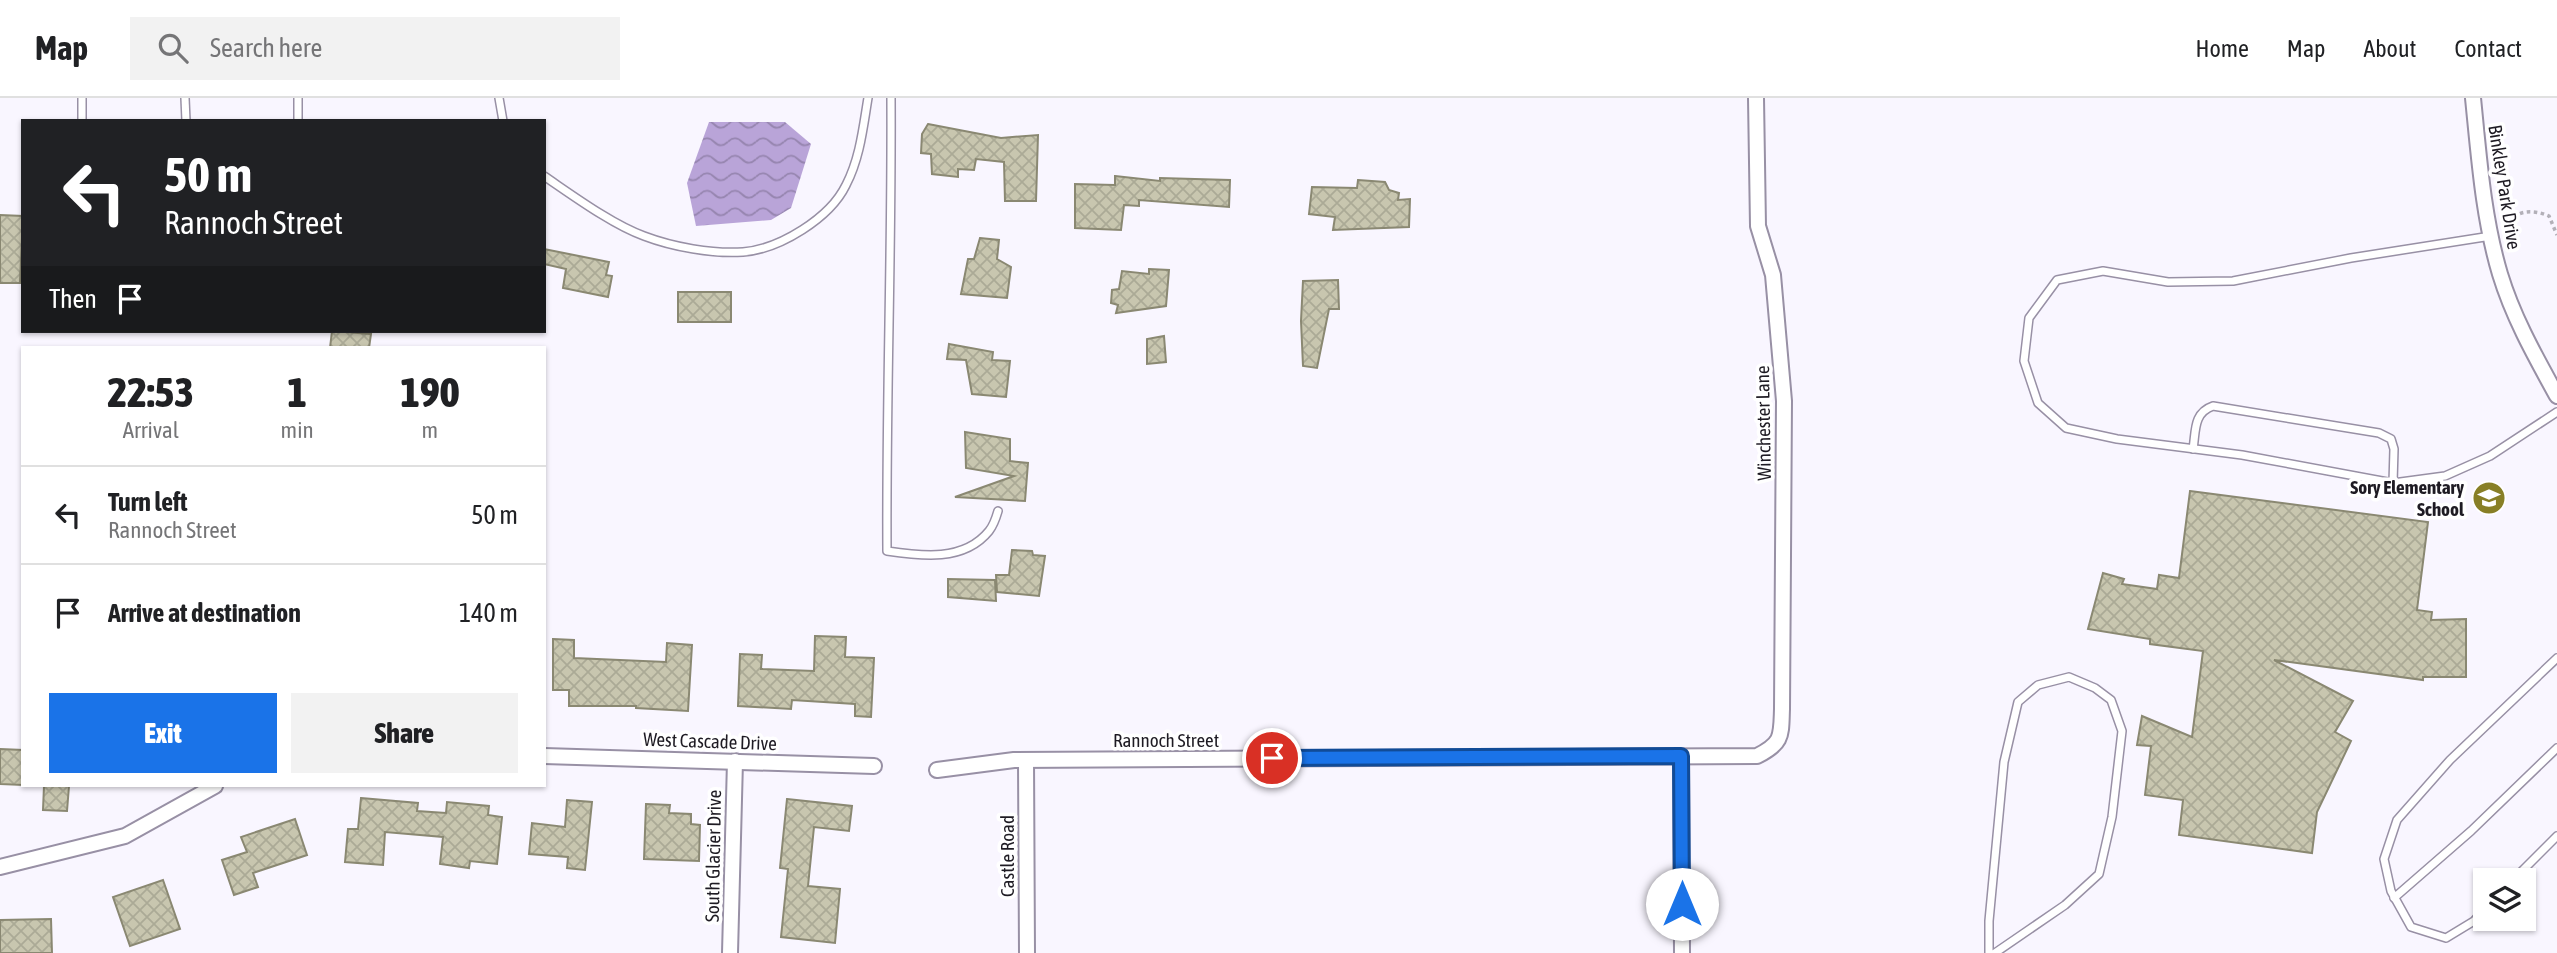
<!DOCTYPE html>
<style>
:root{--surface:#fff;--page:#f2f2f2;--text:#202124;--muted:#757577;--line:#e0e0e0;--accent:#1a73e8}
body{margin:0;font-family:"Asap Condensed",sans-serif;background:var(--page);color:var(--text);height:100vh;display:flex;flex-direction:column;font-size:26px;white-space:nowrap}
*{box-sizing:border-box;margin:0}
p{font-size:23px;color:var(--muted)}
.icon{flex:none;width:38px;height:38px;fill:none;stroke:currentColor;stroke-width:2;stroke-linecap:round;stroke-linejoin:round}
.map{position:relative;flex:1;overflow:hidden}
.details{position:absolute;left:21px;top:248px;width:525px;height:441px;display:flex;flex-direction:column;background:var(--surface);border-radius:0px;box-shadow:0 2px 5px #0004}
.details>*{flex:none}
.hud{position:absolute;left:21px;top:21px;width:525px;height:214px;border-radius:0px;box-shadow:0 2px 5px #0004;background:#202124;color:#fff;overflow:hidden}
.controls{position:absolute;left:2473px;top:770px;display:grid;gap:14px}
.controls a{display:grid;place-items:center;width:63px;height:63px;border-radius:0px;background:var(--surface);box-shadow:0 2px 5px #0004;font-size:35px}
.pin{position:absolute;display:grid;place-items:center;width:60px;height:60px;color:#fff;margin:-30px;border:4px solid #fff;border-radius:50%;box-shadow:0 2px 7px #0007}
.me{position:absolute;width:77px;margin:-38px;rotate:0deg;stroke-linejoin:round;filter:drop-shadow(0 0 5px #0008)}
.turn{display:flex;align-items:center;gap:24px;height:147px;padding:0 28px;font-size:32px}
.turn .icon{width:91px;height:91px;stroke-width:2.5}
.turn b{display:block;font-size:49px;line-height:60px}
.then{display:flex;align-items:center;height:66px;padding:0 28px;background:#0003;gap:14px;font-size:26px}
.eta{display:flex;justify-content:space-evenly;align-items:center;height:119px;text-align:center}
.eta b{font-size:42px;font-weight:800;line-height:49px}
.button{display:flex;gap:14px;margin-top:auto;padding:14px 28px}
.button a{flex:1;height:80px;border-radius:0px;background:var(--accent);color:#fff;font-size:28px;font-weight:800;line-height:80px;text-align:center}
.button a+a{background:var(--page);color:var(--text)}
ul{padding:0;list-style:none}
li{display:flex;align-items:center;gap:21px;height:98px;padding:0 28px;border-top:2px solid var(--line)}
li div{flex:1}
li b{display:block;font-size:26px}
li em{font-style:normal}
header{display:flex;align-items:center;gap:42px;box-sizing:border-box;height:98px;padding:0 35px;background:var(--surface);border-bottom:2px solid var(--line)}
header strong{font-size:33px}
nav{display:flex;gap:38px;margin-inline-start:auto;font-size:24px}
.search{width:490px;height:63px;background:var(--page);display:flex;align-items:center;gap:18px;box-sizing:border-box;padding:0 24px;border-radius:0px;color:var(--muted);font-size:26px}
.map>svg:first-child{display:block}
.water{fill:url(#water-waves)}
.building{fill:url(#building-cross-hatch);stroke:#8a8872;stroke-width:2}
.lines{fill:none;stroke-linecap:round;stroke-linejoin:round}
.service-casing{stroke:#9890a5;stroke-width:10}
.minor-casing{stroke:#9890a5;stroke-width:18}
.path{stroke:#b3b0b8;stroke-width:3.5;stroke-dasharray:3.5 3.5;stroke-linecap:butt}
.service{stroke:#fff;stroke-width:7}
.minor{stroke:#fff;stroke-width:14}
.route-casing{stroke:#114b97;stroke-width:18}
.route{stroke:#1a73e8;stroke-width:12}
.labels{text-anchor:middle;stroke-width:7;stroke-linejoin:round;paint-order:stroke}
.street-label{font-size:19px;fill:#1e1b23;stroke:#fff}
.poi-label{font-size:19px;font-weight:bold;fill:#1e1b23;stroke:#fff;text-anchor:end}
</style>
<header>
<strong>Map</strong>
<div class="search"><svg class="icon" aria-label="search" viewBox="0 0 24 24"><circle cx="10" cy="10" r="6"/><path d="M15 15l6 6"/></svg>Search here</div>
<nav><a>Home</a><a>Map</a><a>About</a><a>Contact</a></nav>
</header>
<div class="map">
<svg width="2557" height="855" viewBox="0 0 2557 855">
<defs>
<pattern id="water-waves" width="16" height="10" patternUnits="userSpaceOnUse" patternTransform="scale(1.75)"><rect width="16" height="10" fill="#b9a4d8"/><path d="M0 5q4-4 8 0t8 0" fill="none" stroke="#9685af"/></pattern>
<pattern id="building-cross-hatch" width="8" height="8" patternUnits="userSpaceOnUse" patternTransform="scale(1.75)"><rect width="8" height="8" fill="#c8c6af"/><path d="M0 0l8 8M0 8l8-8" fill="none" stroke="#abaa96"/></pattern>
</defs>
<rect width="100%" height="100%" fill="#f9f6ff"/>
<path class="water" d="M709,24h76l26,22 -20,64 -20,12 -75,6 -9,-43z"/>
<g class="building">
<path d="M928,26l73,14 37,-3 -2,66h-31l-1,-39 -28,-3 -2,11 -16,-1v8l-26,-3 -1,-20 -10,-1 1,-19z"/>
<path d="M1115,78l45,5v-3l70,2 -1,27 -90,-7v6l-15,-1 -3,25 -46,-2v-44l40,1z"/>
<path d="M1358,82l27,2 4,8 10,3 -1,7 12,-1 -1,28 -76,3 2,-13 -26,-3 3,-27 45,1z"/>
<path d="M0,117l23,1 -3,67h-20z"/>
<path d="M980,140l19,2 -2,19 14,8 -4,31 -46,-4 7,-35h6z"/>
<path d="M544,151l65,13 -3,13 6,1 -4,21 -45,-9 3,-19 -22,-5z"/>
<path d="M1149,171l20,1 -3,36 -50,7 2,-8 -7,-2 1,-13 7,-1 3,-18 27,3z"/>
<path d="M1338,182l1,29h-10l-12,59 -14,-2 -2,-45 2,-40z"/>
<rect x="678" y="194" width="53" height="30"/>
<path d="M332,233l39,3 -2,14h-39z"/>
<path d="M1164,238l2,26 -19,2v-25z"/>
<path d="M949,246l44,8 -1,8 18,1 -4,36 -34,-3 -6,-34 -19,-1z"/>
<path d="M965,334l45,7v22l18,2 -3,38 -70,-4 59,-21 -48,-8z"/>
<path d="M2190,393l238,31 -11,88 15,2 -1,8 35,-1v58h-43v3l-149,-20 79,41 -18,31 16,9 -34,71 -5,41 -133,-18 4,-35 -38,-5 6,-49 -14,-1 5,-29 50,21 11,-86 -53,-7v-5l-62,-10 15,-56 21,6 -2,5 35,5 2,-14 20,3z"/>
<path d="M1012,452l20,1 1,4 12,1 -6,40 -42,-4 -1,-17h13z"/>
<path d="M948,481l47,1 1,21 -48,-4z"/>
<path d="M815,538l31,1 -1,20 29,1 -3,59 -16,-1v-12l-63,-4 -1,9 -53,-3 2,-52 22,1 -1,14 53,2z"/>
<path d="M553,541l21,1v18l92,4 1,-19 25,2 -4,66 -52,-3v-2h-67v-16h-16z"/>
<path d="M0,651l23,1v35l-23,-1z"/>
<path d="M44,688h25l-2,25 -24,-1z"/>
<path d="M361,700l57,5 -1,8 29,2 1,-11 42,4 -1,9 14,2 -5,47 -27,-3 -1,7 -29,-4 3,-27 -58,-5 -2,33 -38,-3 3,-33h10z"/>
<path d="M787,701l65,7 -3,25 -35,-4 -6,59 32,3 -5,54 -54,-6 7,-68 -8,-1z"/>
<path d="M567,702l25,2 -7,68 -18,-2 1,-11 -39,-3 3,-31 33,4z"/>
<path d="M646,706l24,1 -1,8 22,1v10l9,1 -1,36 -55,-2z"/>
<path d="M295,721l12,36 -54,18 5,14 -24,8 -12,-35 25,-8 -6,-15z"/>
<path d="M163,782l17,49 -50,17 -17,-49z"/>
<path d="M51,821l1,34h-52v-33z"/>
</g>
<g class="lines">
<defs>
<g id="service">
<path d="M82,0v23"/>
<path d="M185,0l1,23"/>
<path d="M298,0v23"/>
<path d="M499,0l4,23"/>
<path d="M891,0c1,151 -5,302 -4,453 34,5 77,11 102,-20 4,-5 7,-13 9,-20"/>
<path d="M544,78c28,19 69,49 100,60 29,11 68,18 99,16 37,-3 87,-34 103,-67 14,-27 17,-57 22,-87"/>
<path d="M2491,138l-140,22 -118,23 -65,1 -65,-11 -46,9 -28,38 -5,43 14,42 28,25 51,11 125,16 151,28 52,-7 45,-20 67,-44"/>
<path d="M2193,351c3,-18 0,-36 20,-43l166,27 12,6 3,10 -1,34"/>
<path d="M2513,782l44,-44"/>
<path d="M2394,800l77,-67 86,-83"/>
<path d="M2485,811l-11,12 -28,17 -35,-11 -20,-36 -7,-32 13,-39 53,-60 107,-102"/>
<path d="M1989,855v-32l15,-159 14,-60 20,-17 31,-8 26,11 16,12 11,31 -10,86 -13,57 -34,31 -70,48"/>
</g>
<g id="minor">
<path d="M2473,0c6,59 10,119 27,176 13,43 35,82 57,122"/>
<path d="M544,658l330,10"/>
<path d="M1681,658l1,197"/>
<path d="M1026,662l1,193"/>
<path d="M937,672l77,-10 743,-4c26,-13 24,-20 25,-47l2,-308 -11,-126 -15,-49 -2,-128"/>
<path d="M0,769l125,-31 90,-50"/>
<path d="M730,855l5,-192"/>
</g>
</defs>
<use href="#service" class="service-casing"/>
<use href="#minor" class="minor-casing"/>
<path class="path" d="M2507,131c5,-20 26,-20 42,-13l8,19"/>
<use href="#service" class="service"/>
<use href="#minor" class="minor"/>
</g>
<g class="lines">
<defs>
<path id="route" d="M1272,660l409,-2 1,148"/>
</defs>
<use href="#route" class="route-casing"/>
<use href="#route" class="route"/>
</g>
<defs>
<symbol id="school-disc" viewBox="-11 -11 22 22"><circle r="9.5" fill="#887f26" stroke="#fff"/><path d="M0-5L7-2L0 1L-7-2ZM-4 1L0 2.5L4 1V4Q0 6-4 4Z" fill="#fff"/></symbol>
</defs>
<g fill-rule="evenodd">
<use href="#school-disc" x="2470" y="381" width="38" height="38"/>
</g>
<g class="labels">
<g class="street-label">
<text transform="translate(2505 89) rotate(81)" y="7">Binkley Park Drive</text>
<text transform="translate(1763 325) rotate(-91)" y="7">Winchester Lane</text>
<text x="1166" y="649">Rannoch Street</text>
<text transform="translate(710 643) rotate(2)" y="7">West Cascade Drive</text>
<text transform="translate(713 758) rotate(-89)" y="7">South Glacier Drive</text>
<text transform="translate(1007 758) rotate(-90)" y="7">Castle Road</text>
</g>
<g class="poi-label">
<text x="2464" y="396">Sory Elementary<tspan x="2464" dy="22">School</tspan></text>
</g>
</g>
</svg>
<div class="controls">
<a><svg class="icon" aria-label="layers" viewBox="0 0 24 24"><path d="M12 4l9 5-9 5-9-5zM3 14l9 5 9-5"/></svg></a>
</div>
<div class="pin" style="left:1272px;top:660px;background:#d93025"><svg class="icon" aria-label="arrive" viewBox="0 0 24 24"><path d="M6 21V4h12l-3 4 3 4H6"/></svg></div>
<svg class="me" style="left:1682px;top:806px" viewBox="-20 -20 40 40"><circle r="19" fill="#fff"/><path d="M0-13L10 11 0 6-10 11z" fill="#1a73e8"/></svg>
<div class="hud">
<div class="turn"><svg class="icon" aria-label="left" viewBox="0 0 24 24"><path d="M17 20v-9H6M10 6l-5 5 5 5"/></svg><div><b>50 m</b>Rannoch Street</div></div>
<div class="then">Then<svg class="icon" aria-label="arrive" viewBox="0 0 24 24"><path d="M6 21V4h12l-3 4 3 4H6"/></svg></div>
</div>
<section class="details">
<div class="eta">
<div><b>22:53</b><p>Arrival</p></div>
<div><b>1</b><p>min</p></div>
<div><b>190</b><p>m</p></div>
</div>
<ul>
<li><svg class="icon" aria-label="left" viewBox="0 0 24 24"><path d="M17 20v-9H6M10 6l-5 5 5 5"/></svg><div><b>Turn left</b><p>Rannoch Street</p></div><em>50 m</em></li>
<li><svg class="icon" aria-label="arrive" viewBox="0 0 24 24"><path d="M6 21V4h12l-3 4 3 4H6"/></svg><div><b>Arrive at destination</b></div><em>140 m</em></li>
</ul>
<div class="button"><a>Exit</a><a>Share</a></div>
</section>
</div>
